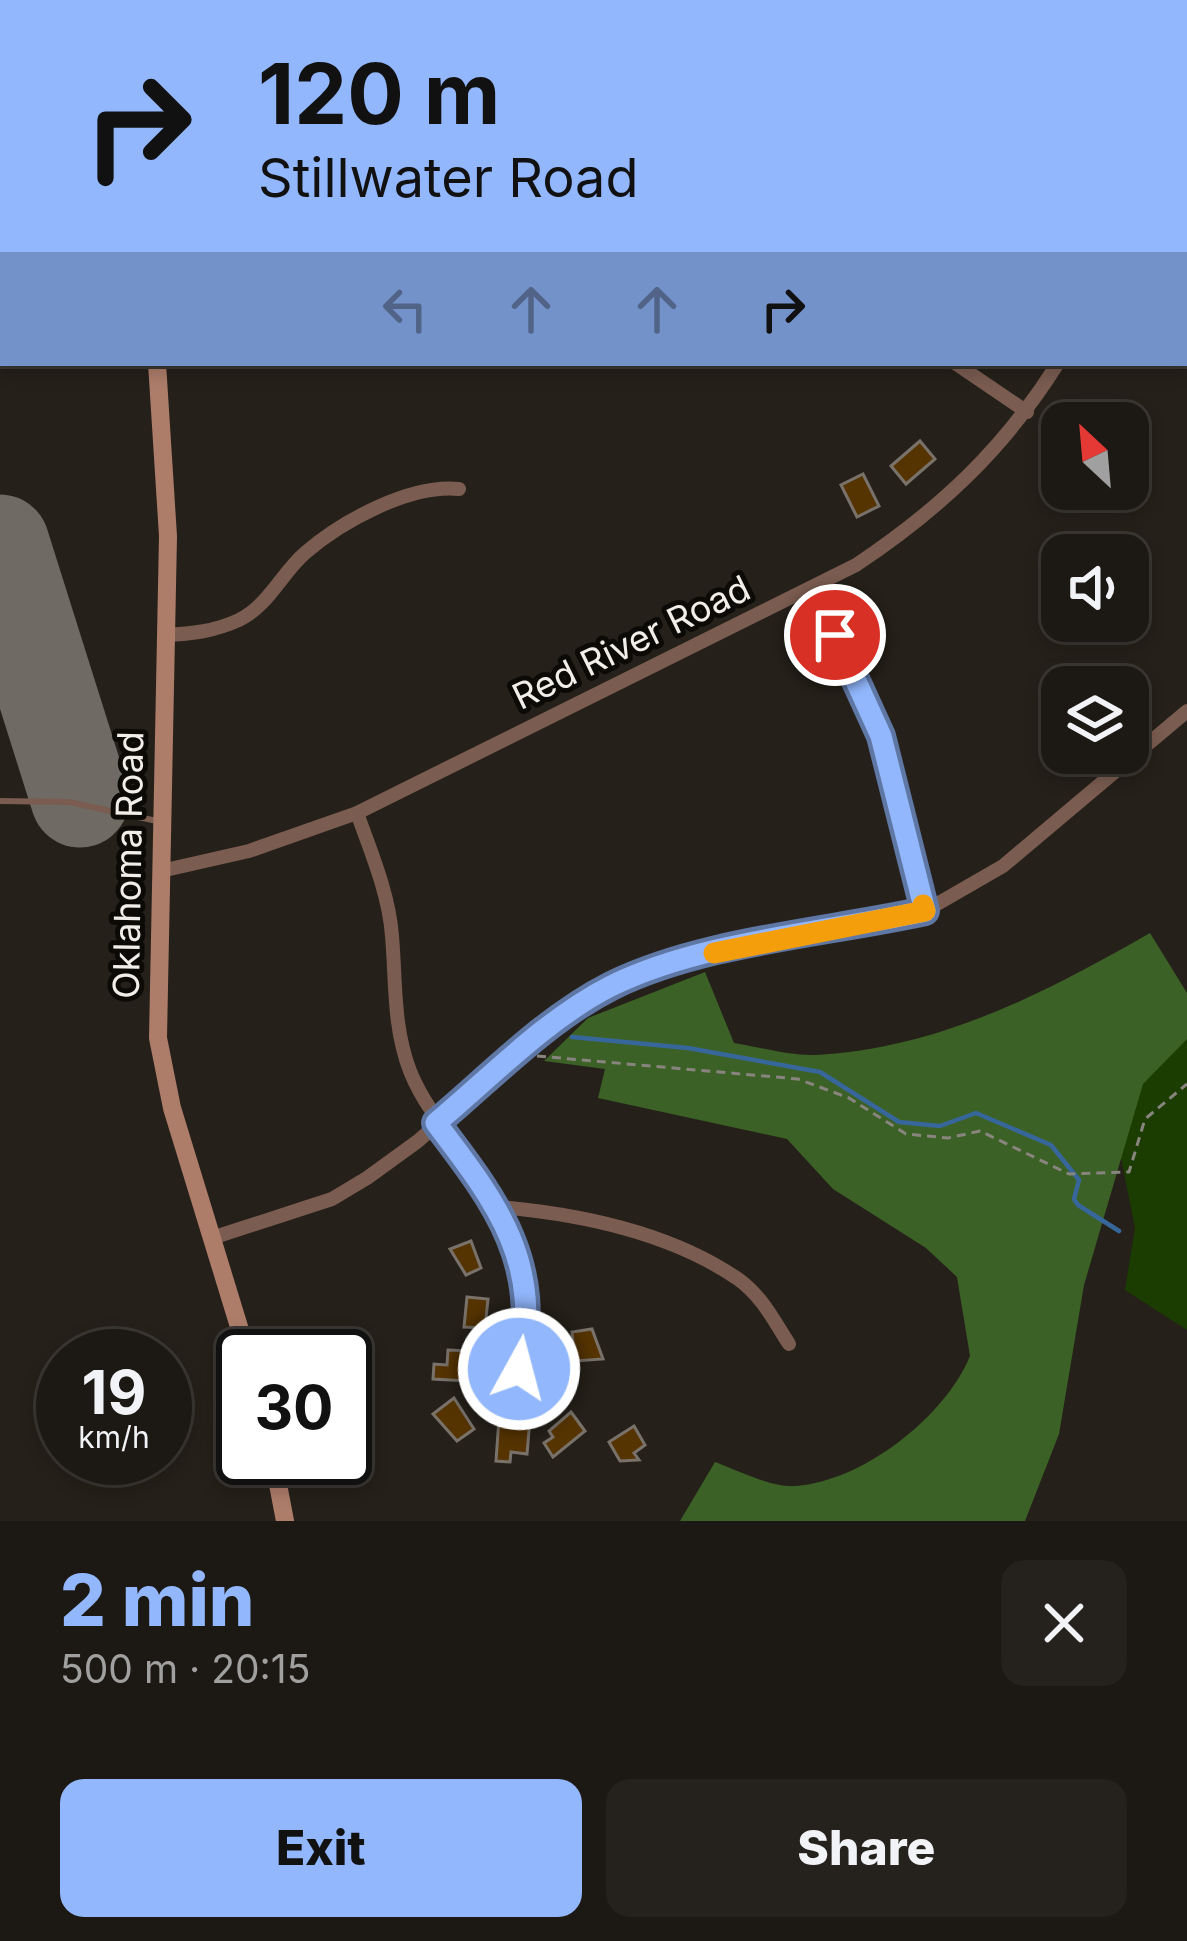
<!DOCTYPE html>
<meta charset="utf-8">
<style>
:root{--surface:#1c1813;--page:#25211c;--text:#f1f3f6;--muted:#a0a0a0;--line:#3a3733;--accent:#92b7fd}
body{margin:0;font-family:Inter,sans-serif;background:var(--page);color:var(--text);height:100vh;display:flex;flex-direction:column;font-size:45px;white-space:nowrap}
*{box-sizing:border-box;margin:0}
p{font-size:39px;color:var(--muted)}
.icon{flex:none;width:66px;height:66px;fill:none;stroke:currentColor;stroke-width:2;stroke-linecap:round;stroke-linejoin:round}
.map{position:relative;height:1521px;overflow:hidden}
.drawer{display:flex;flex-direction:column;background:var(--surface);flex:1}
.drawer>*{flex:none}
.hud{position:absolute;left:0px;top:0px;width:1188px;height:366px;box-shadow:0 6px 18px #0003,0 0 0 3px var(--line);background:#92b7fd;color:#111;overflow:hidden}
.needle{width:78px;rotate:334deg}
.fabs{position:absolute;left:1041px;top:402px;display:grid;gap:24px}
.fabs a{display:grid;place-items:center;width:108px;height:108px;border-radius:24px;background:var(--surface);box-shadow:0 6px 18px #0003,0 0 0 3px var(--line);font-size:60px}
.speed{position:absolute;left:36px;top:1329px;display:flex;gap:24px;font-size:60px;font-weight:700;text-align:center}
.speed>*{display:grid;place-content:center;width:156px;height:156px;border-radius:50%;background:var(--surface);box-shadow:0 6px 18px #0003,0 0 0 3px var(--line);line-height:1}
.speed small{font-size:30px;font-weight:400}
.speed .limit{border:6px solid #111;border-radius:18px;background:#fff;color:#111}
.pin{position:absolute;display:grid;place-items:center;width:102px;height:102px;color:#fff;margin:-51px;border:6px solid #fff;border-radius:50%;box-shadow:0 3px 12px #0007}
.me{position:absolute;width:132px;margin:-66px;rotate:7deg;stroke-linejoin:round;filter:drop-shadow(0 0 9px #0008)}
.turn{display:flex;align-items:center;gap:42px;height:252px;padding:0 60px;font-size:54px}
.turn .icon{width:156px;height:156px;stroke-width:2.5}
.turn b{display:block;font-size:84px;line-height:102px}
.lanes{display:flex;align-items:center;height:114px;padding:0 60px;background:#0003;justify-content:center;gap:60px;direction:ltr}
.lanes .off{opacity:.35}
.round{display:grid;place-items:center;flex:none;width:126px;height:126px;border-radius:24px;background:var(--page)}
.head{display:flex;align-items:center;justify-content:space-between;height:204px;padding:0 60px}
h1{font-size:72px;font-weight:800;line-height:90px;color:var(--accent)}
.primary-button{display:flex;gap:24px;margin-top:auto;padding:24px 60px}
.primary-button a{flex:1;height:138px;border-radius:24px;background:var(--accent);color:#111;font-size:48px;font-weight:800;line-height:138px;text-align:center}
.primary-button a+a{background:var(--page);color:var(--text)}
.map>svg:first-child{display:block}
.green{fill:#1b3d01}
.forest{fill:#3c6126}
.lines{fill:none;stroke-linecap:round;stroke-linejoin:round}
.stream{stroke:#37679a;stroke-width:4.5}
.runway{stroke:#6f6b64;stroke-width:99}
.building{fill:#563401;stroke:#79726a;stroke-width:3}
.path{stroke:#88847e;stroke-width:3;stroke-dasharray:9 6;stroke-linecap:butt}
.lane{stroke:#7a5c50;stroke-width:6}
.street{stroke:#7a5c50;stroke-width:14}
.secondary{stroke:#ad7d6a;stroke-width:18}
.route-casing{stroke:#5f77a4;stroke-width:30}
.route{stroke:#92b7fd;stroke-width:21}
.slow{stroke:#f59e0b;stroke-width:21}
.labels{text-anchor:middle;stroke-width:10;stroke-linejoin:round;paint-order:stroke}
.street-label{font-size:36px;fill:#f1eee9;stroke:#0c0a07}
</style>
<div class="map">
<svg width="1187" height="1521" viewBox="0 0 1187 1521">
<rect width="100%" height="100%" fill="#252019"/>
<path class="green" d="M1187,1006v324l-62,-40 10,-62 -25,-125z"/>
<path class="forest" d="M1150,933l37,60v46l-44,45 -59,201 -25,149 -34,87h-345l35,-59c22,8 57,26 81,24 67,-5 149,-69 174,-130l-13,-79 -31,-29 -93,-59 -46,-50 -189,-41 7,-29 -61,-8 44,-43 117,-46 29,71c26,4 56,13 82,12 124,-7 229,-62 334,-122z"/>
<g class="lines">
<path class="stream" d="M572,1037l116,11 132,24 79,50 41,4 36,-13 75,32 28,35 -5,19 4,6 41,26"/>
<path class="runway" d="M0,544l80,254"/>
</g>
<g class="building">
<path d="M920,441l15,18 -29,25 -15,-18z"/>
<path d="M863,474l16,32 -22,11 -16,-32z"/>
<path d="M471,1241l10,27 -15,7 -16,-26z"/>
<path d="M467,1297l21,2 -3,29 -21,-1z"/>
<path d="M592,1329l11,30 -28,2 -3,-29z"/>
<path d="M448,1350l21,1 -1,30 -35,-2 1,-15 13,1z"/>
<path d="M454,1398l20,31 -17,12 -24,-27z"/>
<path d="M571,1412l14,19 -32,26 -9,-14 9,-6 -4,-6z"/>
<path d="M499,1418l31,1 -3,35 -16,-2 -1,10 -14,-1z"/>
<path d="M634,1426l11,19 -11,8 5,7 -19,1 -11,-19z"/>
</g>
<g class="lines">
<path class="path" d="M537,1056l261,23 51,19 57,36 42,4 32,-7 89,43 60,-2 16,-53 42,-35"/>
<g class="lane">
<path d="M559,3l1,-3"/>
<path d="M0,801l69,1 88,19"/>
</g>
<g class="street">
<path d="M416,3l1,-3"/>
<path d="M932,3l2,-3"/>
<path d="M955,363l72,49"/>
<path d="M807,590c65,105 91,203 118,321"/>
<path d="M165,635c27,-1 50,-4 74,-15 30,-15 42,-46 66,-67 37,-32 105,-69 154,-64"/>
<path d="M357,813c14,39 32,81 35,123 4,46 1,91 18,135 21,53 66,88 91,137 24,48 30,110 18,161"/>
<path d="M161,871l88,-20 108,-38 499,-248c84,-56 148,-116 202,-202"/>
<path d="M500,1207c79,7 171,26 238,72 24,17 36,42 51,65"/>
<path d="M215,1237l117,-38 35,-21 51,-37 120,-106 73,-49 123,-38 191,-37 78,-45 184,-155"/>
</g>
<g class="secondary">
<path d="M133,0v3"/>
<path d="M1185,250l2,1"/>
<path d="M157,363l11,173 -10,502 14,70 76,248"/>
<path d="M273,1458l12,63"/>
</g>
</g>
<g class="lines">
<defs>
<path id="route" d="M519,1369c25,-106 -23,-167 -83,-246 56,-47 110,-104 175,-137 91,-45 214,-53 314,-75l-44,-175 -46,-101"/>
</defs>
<use href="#route" class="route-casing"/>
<use href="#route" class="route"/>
<path class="slow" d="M714,953l211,-42 -2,-6"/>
</g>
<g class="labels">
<g class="street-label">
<text transform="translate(631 642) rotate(-26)" y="13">Red River Road</text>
<text transform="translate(128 865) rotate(-89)" y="13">Oklahoma Road</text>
</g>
</g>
</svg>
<div class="fabs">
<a><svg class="needle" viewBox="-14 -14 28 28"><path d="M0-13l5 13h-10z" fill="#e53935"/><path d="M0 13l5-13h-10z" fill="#a0a0a0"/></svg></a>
<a><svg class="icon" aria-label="sound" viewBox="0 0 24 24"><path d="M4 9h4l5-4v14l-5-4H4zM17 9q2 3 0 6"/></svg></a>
<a><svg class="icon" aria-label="layers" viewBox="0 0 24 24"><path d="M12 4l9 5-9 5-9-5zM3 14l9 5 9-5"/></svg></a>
</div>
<div class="speed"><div>19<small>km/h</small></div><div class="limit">30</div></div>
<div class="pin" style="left:835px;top:635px;background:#d93025"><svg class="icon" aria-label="arrive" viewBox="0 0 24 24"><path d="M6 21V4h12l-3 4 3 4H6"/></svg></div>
<svg class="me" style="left:519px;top:1369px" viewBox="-20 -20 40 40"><circle r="17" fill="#92b7fd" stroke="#fff" stroke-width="3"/><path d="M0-11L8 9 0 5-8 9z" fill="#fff"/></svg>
<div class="hud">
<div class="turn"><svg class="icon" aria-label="right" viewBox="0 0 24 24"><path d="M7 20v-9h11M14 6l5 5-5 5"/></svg><div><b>120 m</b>Stillwater Road</div></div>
<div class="lanes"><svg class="icon off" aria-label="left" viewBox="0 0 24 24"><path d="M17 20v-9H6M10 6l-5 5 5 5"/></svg><svg class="icon off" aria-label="ahead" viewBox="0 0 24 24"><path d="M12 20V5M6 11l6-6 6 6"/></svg><svg class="icon off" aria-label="ahead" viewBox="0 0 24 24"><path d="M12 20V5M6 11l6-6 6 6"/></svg><svg class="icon" aria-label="right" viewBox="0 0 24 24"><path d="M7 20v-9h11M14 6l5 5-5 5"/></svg></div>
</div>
</div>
<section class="drawer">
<div class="head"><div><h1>2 min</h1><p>500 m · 20:15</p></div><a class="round"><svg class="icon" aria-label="close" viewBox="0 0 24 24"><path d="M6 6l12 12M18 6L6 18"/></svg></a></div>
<div class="primary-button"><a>Exit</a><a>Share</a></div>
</section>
